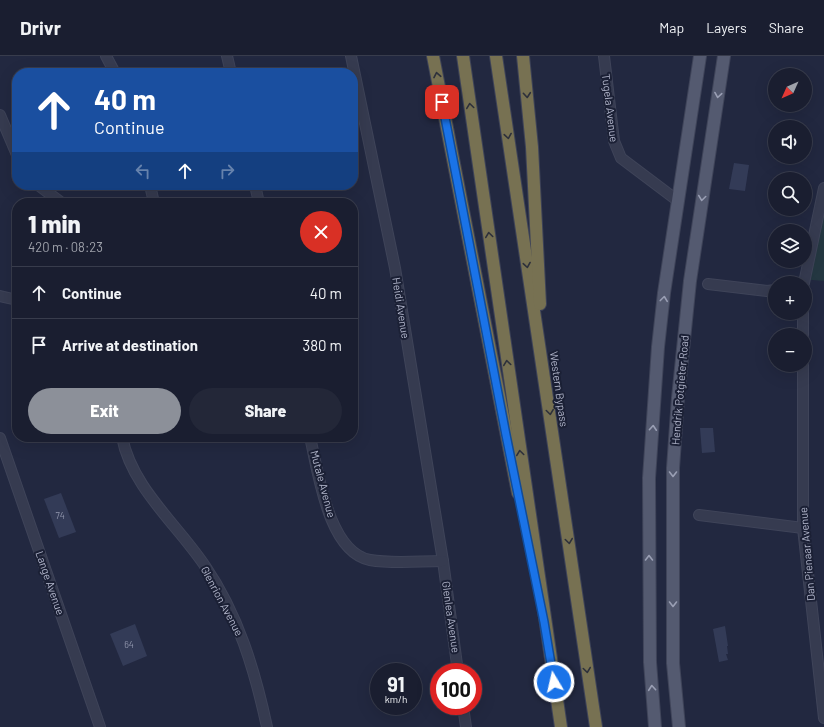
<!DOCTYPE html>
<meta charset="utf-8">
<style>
:root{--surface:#1a1e30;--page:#232738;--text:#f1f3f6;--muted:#9fa2ab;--line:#383c4c;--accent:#8c9099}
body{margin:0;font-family:Barlow,sans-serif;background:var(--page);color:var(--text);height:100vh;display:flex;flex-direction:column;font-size:15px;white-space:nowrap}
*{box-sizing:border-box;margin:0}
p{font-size:13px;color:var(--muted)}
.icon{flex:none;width:22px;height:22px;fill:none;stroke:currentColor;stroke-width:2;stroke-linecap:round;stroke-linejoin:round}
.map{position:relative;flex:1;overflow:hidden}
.panel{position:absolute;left:12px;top:142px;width:346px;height:244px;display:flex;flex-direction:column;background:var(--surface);border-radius:16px;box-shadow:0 4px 16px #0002,0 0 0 1px var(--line)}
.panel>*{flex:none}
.hud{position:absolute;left:12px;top:12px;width:346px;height:122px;border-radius:16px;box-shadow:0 4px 16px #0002,0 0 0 1px var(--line);background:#1a4fa0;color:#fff;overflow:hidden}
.needle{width:26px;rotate:225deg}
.controls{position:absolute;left:768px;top:12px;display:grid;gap:8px}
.controls a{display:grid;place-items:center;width:44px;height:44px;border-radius:50%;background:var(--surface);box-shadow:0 4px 16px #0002,0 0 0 1px var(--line);font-size:20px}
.speed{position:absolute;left:370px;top:607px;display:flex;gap:8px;font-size:20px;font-weight:700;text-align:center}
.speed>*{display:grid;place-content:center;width:52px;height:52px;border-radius:50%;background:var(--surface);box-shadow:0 4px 16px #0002,0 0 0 1px var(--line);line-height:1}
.speed small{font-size:10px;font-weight:400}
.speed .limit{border:6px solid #d22;background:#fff;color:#111}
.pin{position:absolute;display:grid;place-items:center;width:34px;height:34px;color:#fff;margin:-17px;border-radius:8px;box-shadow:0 2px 6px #0006}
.me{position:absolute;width:44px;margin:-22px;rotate:351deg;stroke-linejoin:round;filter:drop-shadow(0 0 3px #0008)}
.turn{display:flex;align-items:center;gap:14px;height:84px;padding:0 16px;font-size:18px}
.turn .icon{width:52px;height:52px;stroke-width:2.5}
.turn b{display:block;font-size:28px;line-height:34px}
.lanes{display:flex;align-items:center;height:38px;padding:0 16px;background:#0003;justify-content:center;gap:20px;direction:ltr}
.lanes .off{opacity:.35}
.round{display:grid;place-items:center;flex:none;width:42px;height:42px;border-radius:21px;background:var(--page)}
.headline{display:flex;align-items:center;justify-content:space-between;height:68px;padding:0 16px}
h1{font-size:24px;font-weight:800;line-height:30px}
.primary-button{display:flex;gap:8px;margin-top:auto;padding:8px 16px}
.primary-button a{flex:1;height:46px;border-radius:24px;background:var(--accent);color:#fff;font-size:16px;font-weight:800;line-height:46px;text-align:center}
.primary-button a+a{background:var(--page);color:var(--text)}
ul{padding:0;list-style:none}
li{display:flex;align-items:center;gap:12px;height:52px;padding:0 16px;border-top:1px solid var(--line)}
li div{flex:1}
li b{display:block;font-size:15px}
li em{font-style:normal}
header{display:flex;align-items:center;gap:24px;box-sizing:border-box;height:56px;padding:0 20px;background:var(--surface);border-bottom:1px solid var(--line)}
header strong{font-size:19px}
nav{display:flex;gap:22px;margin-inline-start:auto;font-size:14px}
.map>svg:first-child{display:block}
.green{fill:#243741}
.building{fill:#333b57}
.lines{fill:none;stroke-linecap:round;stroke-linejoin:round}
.minor-casing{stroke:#3f4459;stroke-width:12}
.major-casing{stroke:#3f4459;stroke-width:14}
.highway-casing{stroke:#3e4358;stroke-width:14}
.minor{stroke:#363b50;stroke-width:10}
.major{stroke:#545a70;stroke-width:12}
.highway{stroke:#777152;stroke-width:12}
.oneway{stroke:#2d303b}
.oneway2{stroke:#9a9fb4}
.route-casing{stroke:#114b97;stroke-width:10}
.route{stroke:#1a73e8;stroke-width:7}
.labels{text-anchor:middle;stroke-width:4;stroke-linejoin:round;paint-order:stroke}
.number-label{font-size:9px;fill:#9095ac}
.street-label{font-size:11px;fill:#b2b6cb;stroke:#1b2035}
</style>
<header>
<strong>Drivr</strong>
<nav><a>Map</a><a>Layers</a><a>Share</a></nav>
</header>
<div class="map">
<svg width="824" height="671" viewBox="0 0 824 671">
<rect width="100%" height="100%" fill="#222840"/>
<path class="green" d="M824,129v96l-23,-2z"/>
<g class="building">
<path d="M734,107l15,2 -4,26 -16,-2z"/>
<path d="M700,372h13l2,24 -13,1z"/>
<path d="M61,437l15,39 -17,6 -15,-39z"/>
<path d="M135,568l12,32 -24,10 -13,-32z"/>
<path d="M725,570l3,20h-1l1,8h-2l2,6 -9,2 -6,-33z"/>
</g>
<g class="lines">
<defs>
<g id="minor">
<path d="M106,0l9,17"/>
<path d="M227,0l4,17"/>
<path d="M351,0l44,212 48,293 15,111"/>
<path d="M604,0l10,85 7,17 57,43"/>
<path d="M0,59l17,40"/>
<path d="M38,129l24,18"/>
<path d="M150,129l4,18"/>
<path d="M255,129l4,18"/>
<path d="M804,227l20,-95"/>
<path d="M708,228l59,7 8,-1"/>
<path d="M0,240l17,4"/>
<path d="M803,279v-22"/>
<path d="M803,309v163l21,190"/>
<path d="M122,381c10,51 55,87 83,129 33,48 50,105 62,161"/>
<path d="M310,381c8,34 18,115 60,123 23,4 49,1 73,1"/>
<path d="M0,382l100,289"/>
<path d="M699,459l104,13"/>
<path d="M463,650l3,21"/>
</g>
<g id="major">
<path d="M655,671l-5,-65 -1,-184 9,-131 6,-54 36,-237"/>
<path d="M679,671l-6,-64v-195l5,-70 12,-117 34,-225"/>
</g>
<g id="highway">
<path d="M433,0l85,437"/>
<path d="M463,0l98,671"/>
<path d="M496,0l100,671"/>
<path d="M523,0l9,91 8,157"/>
</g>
</defs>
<use href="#minor" class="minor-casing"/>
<use href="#major" class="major-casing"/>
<use href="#highway" class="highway-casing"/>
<use href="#minor" class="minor"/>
<use href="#major" class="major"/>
<use href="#highway" class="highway"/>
</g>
<defs><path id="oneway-chevron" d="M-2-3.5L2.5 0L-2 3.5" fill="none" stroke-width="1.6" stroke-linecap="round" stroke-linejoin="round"/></defs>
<g class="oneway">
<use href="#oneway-chevron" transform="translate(437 19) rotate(-101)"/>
<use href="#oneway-chevron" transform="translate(527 39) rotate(85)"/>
<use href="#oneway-chevron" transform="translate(470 50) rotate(-98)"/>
<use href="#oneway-chevron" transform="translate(508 80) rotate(81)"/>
<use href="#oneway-chevron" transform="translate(489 179) rotate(-98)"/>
<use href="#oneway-chevron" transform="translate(527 209) rotate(81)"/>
<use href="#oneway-chevron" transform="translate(507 307) rotate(-98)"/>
<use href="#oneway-chevron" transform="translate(550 356) rotate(82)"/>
<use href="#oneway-chevron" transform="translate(520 397) rotate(-98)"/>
<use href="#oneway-chevron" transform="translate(569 485) rotate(82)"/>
<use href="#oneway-chevron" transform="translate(587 614) rotate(82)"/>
</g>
<g class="oneway2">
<use href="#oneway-chevron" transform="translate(718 39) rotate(99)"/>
<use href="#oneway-chevron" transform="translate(702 142) rotate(98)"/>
<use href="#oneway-chevron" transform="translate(664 243) rotate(-83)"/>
<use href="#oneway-chevron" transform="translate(653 372) rotate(-86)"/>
<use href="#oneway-chevron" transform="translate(673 418) rotate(90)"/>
<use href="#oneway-chevron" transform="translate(649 502) rotate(-90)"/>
<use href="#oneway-chevron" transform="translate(673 548) rotate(90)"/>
<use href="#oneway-chevron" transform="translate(652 632) rotate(-95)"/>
</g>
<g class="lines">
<defs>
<path id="route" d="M442,46l64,333 38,187 10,60"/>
</defs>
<use href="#route" class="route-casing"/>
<use href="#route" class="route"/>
</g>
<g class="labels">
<g class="number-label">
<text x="60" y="463">74</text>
<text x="129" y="592">64</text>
</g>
<g class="street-label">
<text transform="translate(610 52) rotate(83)" y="4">Tugela Avenue</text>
<text transform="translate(401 252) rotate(81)" y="4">Heidi Avenue</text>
<text transform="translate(559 333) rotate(82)" y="4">Western Bypass</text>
<text transform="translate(680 334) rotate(-85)" y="4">Hendrik Potgieter Road</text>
<text transform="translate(323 428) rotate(75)" y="4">Mutale Avenue</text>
<text transform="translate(807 498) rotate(-95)" y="4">Dan Pienaar Avenue</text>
<text transform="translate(50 527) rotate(71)" y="4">Lange Avenue</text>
<text transform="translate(222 545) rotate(62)" y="4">Glenrion Avenue</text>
<text transform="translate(451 561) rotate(82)" y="4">Glenlea Avenue</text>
</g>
</g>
</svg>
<div class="controls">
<a><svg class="needle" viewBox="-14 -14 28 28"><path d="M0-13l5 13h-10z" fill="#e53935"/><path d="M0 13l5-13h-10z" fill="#9fa2ab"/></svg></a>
<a><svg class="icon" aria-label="sound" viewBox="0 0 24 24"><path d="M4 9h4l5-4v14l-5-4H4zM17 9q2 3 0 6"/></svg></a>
<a><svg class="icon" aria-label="search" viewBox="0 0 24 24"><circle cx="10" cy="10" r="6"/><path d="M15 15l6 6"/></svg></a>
<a><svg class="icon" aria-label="layers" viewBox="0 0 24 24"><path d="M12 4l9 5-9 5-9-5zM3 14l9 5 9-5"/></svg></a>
<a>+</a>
<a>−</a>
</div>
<div class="speed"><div>91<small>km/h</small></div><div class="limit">100</div></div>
<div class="pin" style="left:442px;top:46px;background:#d93025"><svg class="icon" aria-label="arrive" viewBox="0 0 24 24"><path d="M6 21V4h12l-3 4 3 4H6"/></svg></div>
<svg class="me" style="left:554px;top:626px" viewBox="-20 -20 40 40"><circle r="17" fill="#1a73e8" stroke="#fff" stroke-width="3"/><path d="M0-11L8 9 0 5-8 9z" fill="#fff"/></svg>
<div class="hud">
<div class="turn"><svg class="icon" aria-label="ahead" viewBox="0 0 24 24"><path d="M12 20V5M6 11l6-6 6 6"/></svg><div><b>40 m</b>Continue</div></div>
<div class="lanes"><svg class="icon off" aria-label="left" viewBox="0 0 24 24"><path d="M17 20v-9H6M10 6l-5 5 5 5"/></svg><svg class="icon" aria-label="ahead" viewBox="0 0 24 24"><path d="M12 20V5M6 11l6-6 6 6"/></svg><svg class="icon off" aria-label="right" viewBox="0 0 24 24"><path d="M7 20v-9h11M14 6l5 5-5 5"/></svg></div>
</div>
<section class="panel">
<div class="headline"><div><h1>1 min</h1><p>420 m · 08:23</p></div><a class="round" style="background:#d93025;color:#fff"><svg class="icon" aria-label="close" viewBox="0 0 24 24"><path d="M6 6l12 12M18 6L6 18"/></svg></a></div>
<ul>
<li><svg class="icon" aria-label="ahead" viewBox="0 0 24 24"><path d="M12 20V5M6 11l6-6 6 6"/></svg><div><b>Continue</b></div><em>40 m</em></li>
<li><svg class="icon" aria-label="arrive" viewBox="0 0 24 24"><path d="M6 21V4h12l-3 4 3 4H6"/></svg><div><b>Arrive at destination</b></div><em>380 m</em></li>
</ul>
<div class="primary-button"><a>Exit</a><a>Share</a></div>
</section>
</div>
